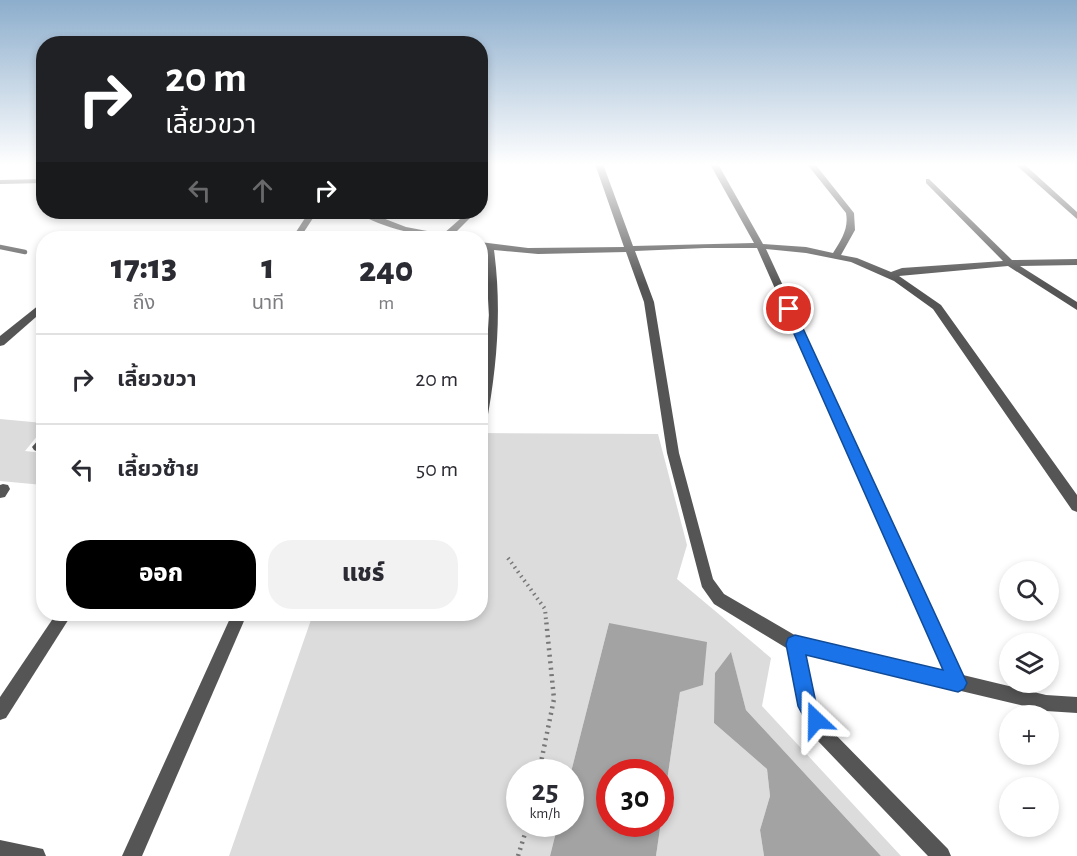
<!DOCTYPE html>
<html lang="th">
<meta charset="utf-8">
<style>
:root{--surface:#fff;--page:#f2f2f3;--text:#2b2b33;--muted:#7c7c81;--line:#e1e1e2;--accent:#000}
body{margin:0;font-family:"Alegreya Sans","Noto Sans Thai",sans-serif;background:var(--page);color:var(--text);height:100vh;display:flex;flex-direction:column;font-size:22px;white-space:nowrap}
*{box-sizing:border-box;margin:0}
p{font-size:20px;color:var(--muted)}
.icon{flex:none;width:33px;height:33px;fill:none;stroke:currentColor;stroke-width:2;stroke-linecap:round;stroke-linejoin:round}
.map{position:relative;flex:1;overflow:hidden}
.drawer{position:absolute;left:36px;top:231px;width:452px;height:390px;display:flex;flex-direction:column;background:var(--surface);border-radius:24px;box-shadow:0 3px 9px #0003}
.drawer>*{flex:none}
.hud{position:absolute;left:36px;top:36px;width:452px;height:183px;border-radius:24px;box-shadow:0 3px 9px #0003;background:#202124;color:#fff;overflow:hidden}
.buttons{position:absolute;left:999px;top:561px;display:grid;gap:12px}
.buttons a{display:grid;place-items:center;width:60px;height:60px;border-radius:50%;background:var(--surface);box-shadow:0 3px 9px #0003;font-size:30px}
.speed{position:absolute;left:506px;top:759px;display:flex;gap:12px;font-size:30px;font-weight:700;text-align:center}
.speed>*{display:grid;place-content:center;width:78px;height:78px;border-radius:50%;background:var(--surface);box-shadow:0 3px 9px #0003;line-height:1}
.speed small{font-size:15px;font-weight:400}
.speed .limit{border:9px solid #d22;background:#fff;color:#111}
.pin{position:absolute;display:grid;place-items:center;width:51px;height:51px;color:#fff;margin:-26px;border:3px solid #fff;border-radius:50%;box-shadow:0 2px 6px #0007}
.me{position:absolute;width:66px;margin:-33px;rotate:337deg;stroke-linejoin:round;filter:drop-shadow(0 0 4px #0008)}
.turn{display:flex;align-items:center;gap:21px;height:126px;padding:0 30px;font-size:27px}
.turn .icon{width:78px;height:78px;stroke-width:2.5}
.turn b{display:block;font-size:42px;line-height:51px}
.lanes{display:flex;align-items:center;height:57px;padding:0 30px;background:#0003;justify-content:center;gap:30px;direction:ltr}
.lanes .off{opacity:.35}
.eta{display:flex;justify-content:space-evenly;align-items:center;height:102px;text-align:center}
.eta b{font-size:36px;font-weight:800;line-height:42px}
.primary-button{display:flex;gap:12px;margin-top:auto;padding:12px 30px}
.primary-button a{flex:1;height:69px;border-radius:24px;background:var(--accent);color:#fff;font-size:24px;font-weight:800;line-height:69px;text-align:center}
.primary-button a+a{background:var(--page);color:var(--text)}
ul{padding:0;list-style:none}
li{display:flex;align-items:center;gap:18px;height:90px;padding:0 30px;border-top:2px solid var(--line)}
li div{flex:1}
li b{display:block;font-size:22px}
li em{font-style:normal}
.map>svg:first-child{display:block}
.green{fill:#dcdcdc}
.water{fill:#a3a3a3;fill-rule:evenodd}
.lines{fill:none;stroke-linecap:round;stroke-linejoin:round}
.path-far1{stroke:#777;stroke-width:4;stroke-dasharray:1.5 4;stroke-linecap:butt}
.path{stroke:#777;stroke-width:4.5;stroke-dasharray:2 4.5;stroke-linecap:butt}
.lane{stroke:#555;stroke-width:4.5}
.street{fill:#555;fill-rule:evenodd}
.route{fill:#1a73e8;stroke:#114b97;stroke-width:1.5}
</style>
<div class="map">
<svg width="1077" height="856" viewBox="0 0 1077 856">
<rect width="100%" height="100%" fill="#fff"/>
<g class="green">
<path d="M0,419l43,4v6l-18,22 18,2v32l-43,-4z"/>
<path d="M480,433l178,1 29,111 -10,34 94,79 -9,48 139,150h-20l-135,-146 -15,-57 -17,70 53,46 3,27 -10,34 4,26h-108l24,-164 -71,-69 -39,153v-4h-51v52h39l-8,32h-321l84,-242h167z"/>
</g>
<g class="water">
<path d="M609,623l98,19 -4,43 -23,7 -24,164h-106l8,-32h12v-48zM609,772h51v52h-51z"/>
<path d="M731,652l15,58 135,146h-117l-4,-26 10,-34 -3,-27 -53,-46 1,-50z"/>
</g>
<g class="lines">
<path class="path-far1" d="M508,558l37,51 1,11"/>
<g class="path">
<path d="M539,772l15,-73 -8,-80"/>
<path d="M518,856l10,-32"/>
</g>
<path class="lane" d="M0,247l25,5"/>
<g class="street">
<path d="M480,164h4v7l-4,2z"/>
<path d="M595,164h8l30,82 121,-3 -44,-79h8l45,80 43,3 27,6c8,-13 16,-24 13,-40l-39,-49h8l39,49 1,17 -14,25 16,3 34,14 11,-4 101,-7 -77,-78v-4h3l83,81 65,-1v6l-57,1 57,36v8l-69,-44 -109,10 42,29 136,190v17l-5,-2 -139,-201 -39,-28 -43,-19 -45,-9 -40,-4 197,426 83,20 31,2v16l-31,-2 -241,-57 11,50 13,24 119,121 3,7h-23l-111,-116 -17,-34 -12,-57 -74,-45 -12,-17 -35,-134 -23,-151 -18,-50 -88,2 -44,-4c8,60 3,117 -8,176l-2,3 -4,2v-36l6,-37 3,-43 -4,-66 -5,-1v-6l48,6 96,-1zM705,248h52l187,423 -146,-34 -74,-43 -11,-15 -34,-126 -25,-151 -19,-51z"/>
<path d="M1015,164h9l53,48v7z"/>
<path d="M44,179v4l-44,1v-4z"/>
<path d="M309,212h8l-17,26h-8z"/>
<path d="M357,212h10l39,15 37,7 25,-22h8l-24,24 3,2c-28,0 -76,-10 -98,-26z"/>
<path d="M44,301v9l-40,35 -4,1v-10z"/>
<path d="M44,436v13l-6,3 -4,-2 -2,-3 8,-9z"/>
<path d="M3,484l5,1 2,4 -5,8 -5,1v-13z"/>
<path d="M56,614h16l-66,104 -6,2v-23z"/>
<path d="M232,614h15l-105,242h-20z"/>
<path d="M0,840l43,9 3,7h-46z"/>
</g>
</g>
<linearGradient id="sky" x2="0" y2="1"><stop stop-color="#8cadcc"/><stop offset="0.58" stop-color="#fff"/><stop offset="1" stop-color="#fff" stop-opacity="0"/></linearGradient>
<rect width="1077" height="284" fill="url(#sky)"/>
<path class="route" d="M789,305l5,4 173,374 -3,6 -6,3 -152,-37 10,48 9,17 -3,7 -6,3 -7,-3 -11,-21 -12,-62 2,-6 7,-3 148,35 -160,-361z"/>
</svg>
<div class="buttons">
<a><svg class="icon" aria-label="search" viewBox="0 0 24 24"><circle cx="10" cy="10" r="6"/><path d="M15 15l6 6"/></svg></a>
<a><svg class="icon" aria-label="layers" viewBox="0 0 24 24"><path d="M12 4l9 5-9 5-9-5zM3 14l9 5 9-5"/></svg></a>
<a>+</a>
<a>−</a>
</div>
<div class="speed"><div>25<small>km/h</small></div><div class="limit">30</div></div>
<div class="pin" style="left:789px;top:309px;background:#d93025"><svg class="icon" aria-label="arrive" viewBox="0 0 24 24"><path d="M6 21V4h12l-3 4 3 4H6"/></svg></div>
<svg class="me" style="left:816px;top:720px" viewBox="-20 -20 40 40"><path d="M0-17L14 15 0 8-14 15z" fill="#1a73e8" stroke="#fff" stroke-width="4"/></svg>
<div class="hud">
<div class="turn"><svg class="icon" aria-label="right" viewBox="0 0 24 24"><path d="M7 20v-9h11M14 6l5 5-5 5"/></svg><div><b>20 m</b>เลี้ยวขวา</div></div>
<div class="lanes"><svg class="icon off" aria-label="left" viewBox="0 0 24 24"><path d="M17 20v-9H6M10 6l-5 5 5 5"/></svg><svg class="icon off" aria-label="ahead" viewBox="0 0 24 24"><path d="M12 20V5M6 11l6-6 6 6"/></svg><svg class="icon" aria-label="right" viewBox="0 0 24 24"><path d="M7 20v-9h11M14 6l5 5-5 5"/></svg></div>
</div>
<section class="drawer">
<div class="eta">
<div><b>17:13</b><p>ถึง</p></div>
<div><b>1</b><p>นาที</p></div>
<div><b>240</b><p>m</p></div>
</div>
<ul>
<li><svg class="icon" aria-label="right" viewBox="0 0 24 24"><path d="M7 20v-9h11M14 6l5 5-5 5"/></svg><div><b>เลี้ยวขวา</b></div><em>20 m</em></li>
<li><svg class="icon" aria-label="left" viewBox="0 0 24 24"><path d="M17 20v-9H6M10 6l-5 5 5 5"/></svg><div><b>เลี้ยวซ้าย</b></div><em>50 m</em></li>
</ul>
<div class="primary-button"><a>ออก</a><a>แชร์</a></div>
</section>
</div>
